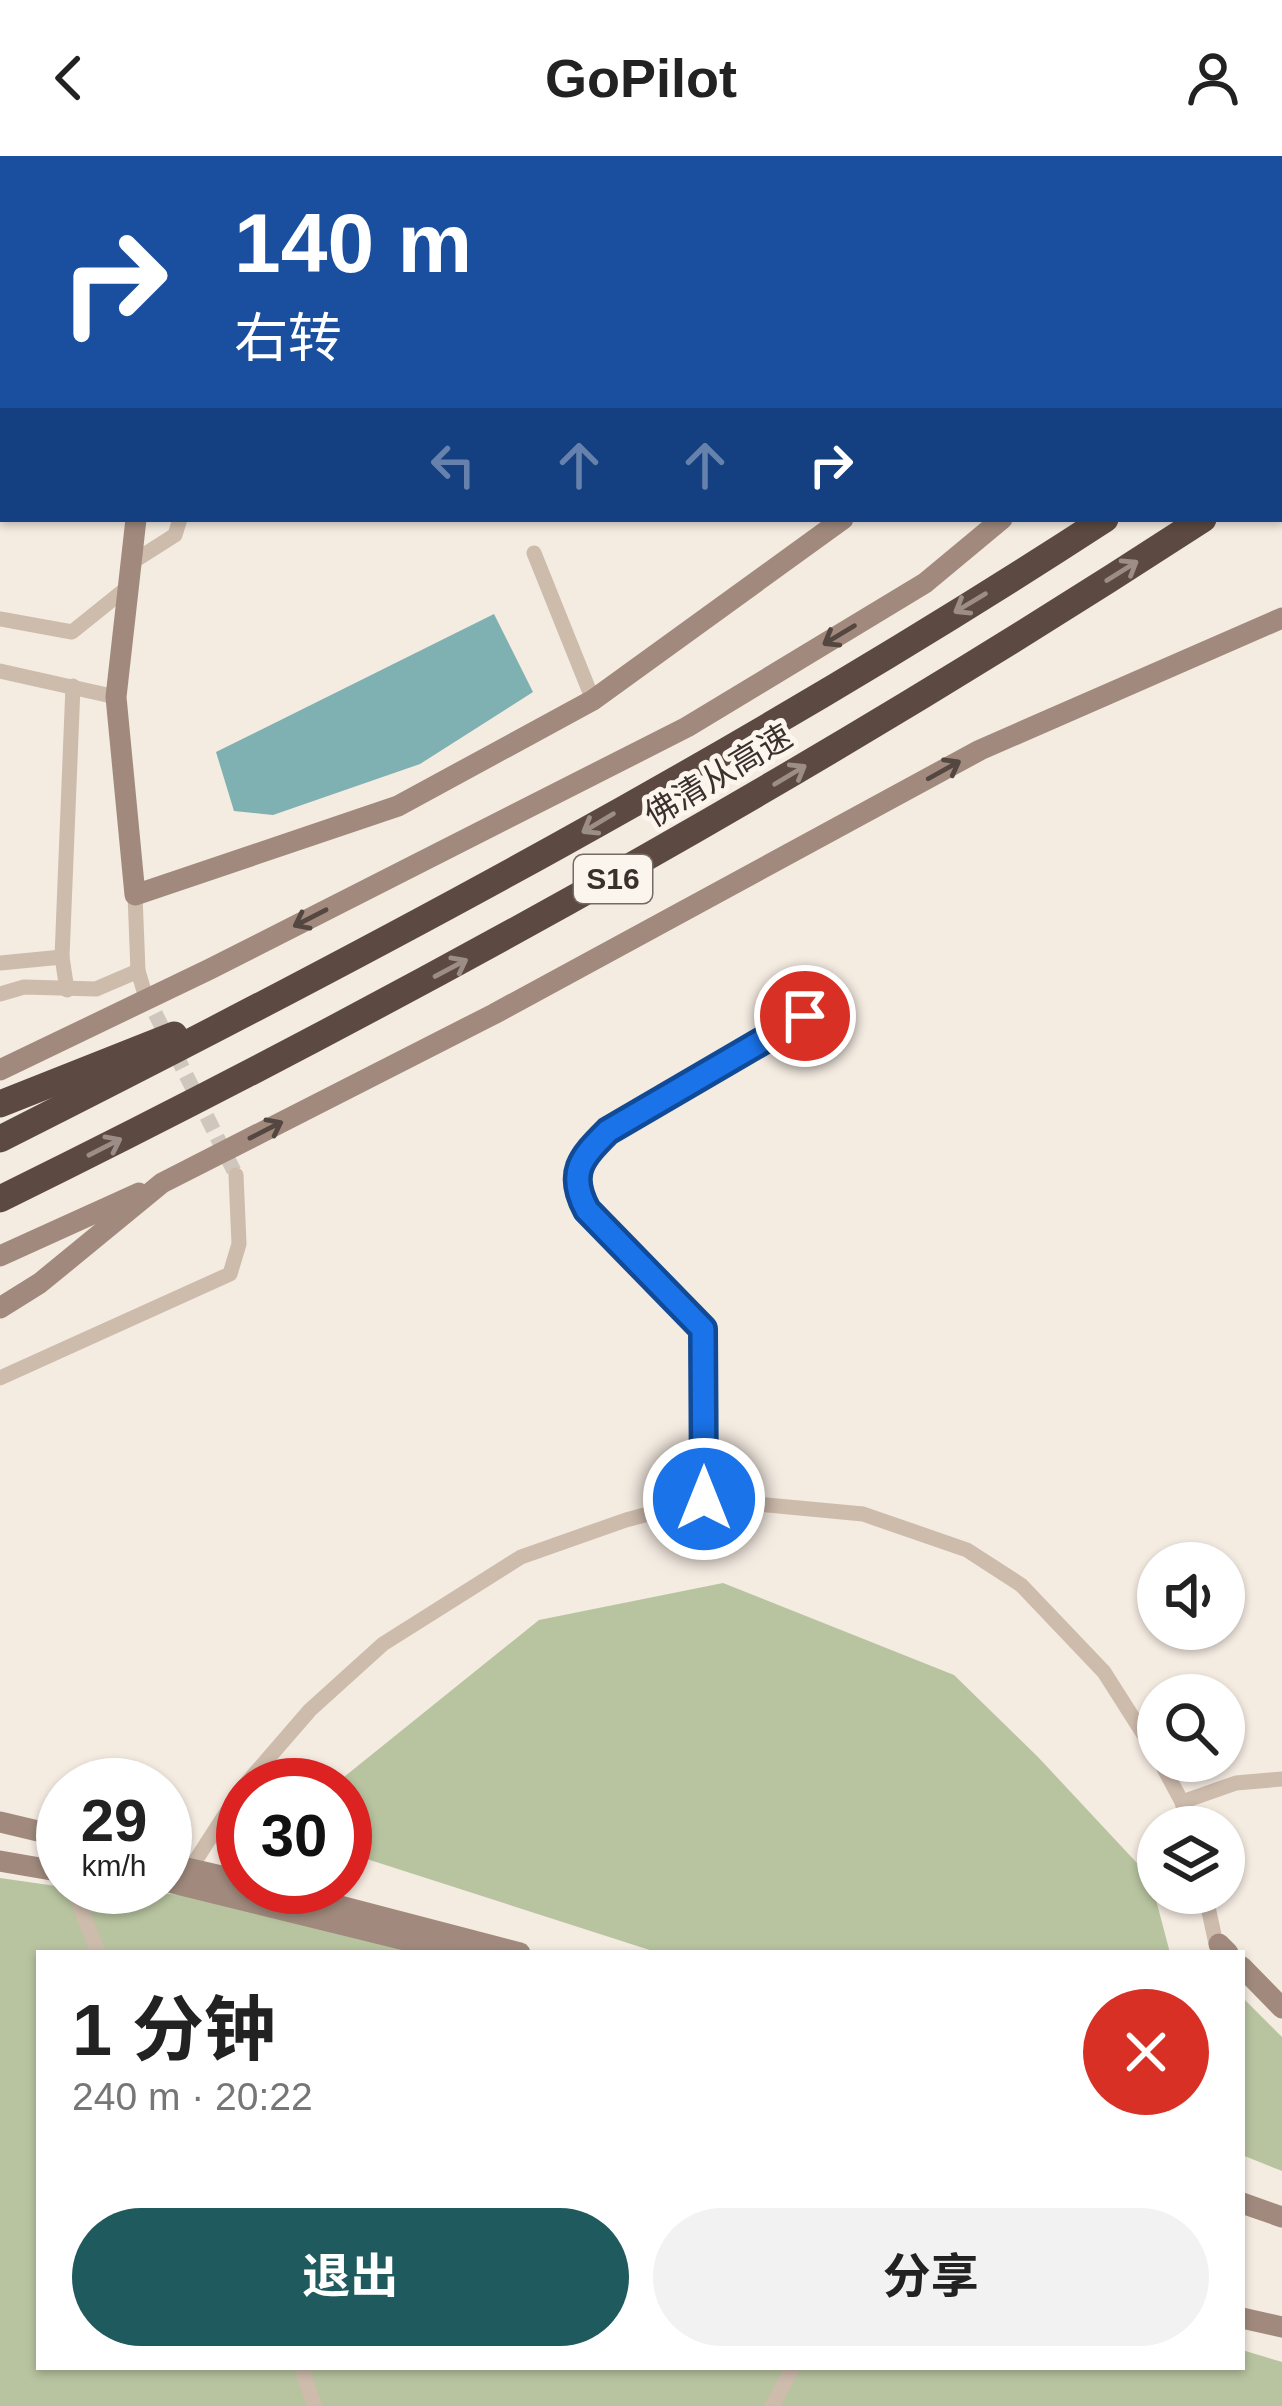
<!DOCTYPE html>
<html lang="zh">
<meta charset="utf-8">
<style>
:root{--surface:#fff;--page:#f2f2f2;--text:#222;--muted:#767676;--accent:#1f5a5e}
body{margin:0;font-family:Helvetica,"Noto Sans SC",sans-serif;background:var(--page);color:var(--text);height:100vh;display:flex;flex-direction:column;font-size:45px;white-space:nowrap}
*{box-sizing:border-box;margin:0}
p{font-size:39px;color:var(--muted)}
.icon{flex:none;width:66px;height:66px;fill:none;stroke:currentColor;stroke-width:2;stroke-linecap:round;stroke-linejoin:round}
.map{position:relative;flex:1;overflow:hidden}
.panel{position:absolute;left:36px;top:1794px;width:1209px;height:420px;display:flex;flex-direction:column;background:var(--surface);border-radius:0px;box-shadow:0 3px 9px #0004}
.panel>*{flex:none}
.guide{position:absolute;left:0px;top:0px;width:1284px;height:366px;box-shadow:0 3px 9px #0004;background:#1a4fa0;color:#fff;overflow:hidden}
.buttons{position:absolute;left:1137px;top:1386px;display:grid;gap:24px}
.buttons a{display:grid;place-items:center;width:108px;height:108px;border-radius:50%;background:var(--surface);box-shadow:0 3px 9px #0004;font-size:60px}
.speed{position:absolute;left:36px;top:1602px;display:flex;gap:24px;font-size:60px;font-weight:700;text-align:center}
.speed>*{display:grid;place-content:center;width:156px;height:156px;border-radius:50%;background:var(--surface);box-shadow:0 3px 9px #0004;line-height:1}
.speed small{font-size:30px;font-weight:400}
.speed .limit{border:18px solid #d22;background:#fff;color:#111}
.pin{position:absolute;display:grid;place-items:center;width:102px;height:102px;color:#fff;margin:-51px;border:6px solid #fff;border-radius:50%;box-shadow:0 3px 12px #0007}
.me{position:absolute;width:132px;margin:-66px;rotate:0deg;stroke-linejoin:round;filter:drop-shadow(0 0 9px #0008)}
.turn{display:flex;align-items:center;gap:42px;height:252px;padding:0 36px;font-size:54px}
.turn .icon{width:156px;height:156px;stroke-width:2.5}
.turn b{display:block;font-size:84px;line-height:102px}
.lanes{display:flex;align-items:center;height:114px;padding:0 36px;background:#0003;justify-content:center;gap:60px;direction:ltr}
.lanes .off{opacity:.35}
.round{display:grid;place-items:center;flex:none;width:126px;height:126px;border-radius:63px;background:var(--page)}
.summary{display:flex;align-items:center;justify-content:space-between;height:204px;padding:0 36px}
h1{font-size:72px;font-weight:700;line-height:90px}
.primary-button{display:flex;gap:24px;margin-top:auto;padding:24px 36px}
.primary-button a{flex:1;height:138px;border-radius:72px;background:var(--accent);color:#fff;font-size:48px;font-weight:700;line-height:138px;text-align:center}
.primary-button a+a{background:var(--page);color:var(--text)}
header{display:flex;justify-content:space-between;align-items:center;height:156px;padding:0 36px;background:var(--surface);font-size:54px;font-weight:700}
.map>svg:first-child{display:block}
.green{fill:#b8c4a0}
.water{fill:#7fb0b2}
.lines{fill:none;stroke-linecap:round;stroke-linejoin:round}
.street-tunnel{stroke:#cfc6bd;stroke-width:15;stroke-dasharray:15 8;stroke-linecap:butt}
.street{stroke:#cdbbac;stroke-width:15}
.secondary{stroke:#a18a7d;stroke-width:21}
.highway{stroke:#5c4a42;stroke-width:27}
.oneway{stroke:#9c8e87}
.oneway2{stroke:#544640}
.route-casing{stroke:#114b97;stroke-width:30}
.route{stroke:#1a73e8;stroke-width:21}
.labels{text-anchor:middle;stroke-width:10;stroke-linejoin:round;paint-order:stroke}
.shield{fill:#fbf5ee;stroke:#756b66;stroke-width:3}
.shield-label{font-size:30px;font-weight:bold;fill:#3b302b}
.street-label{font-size:33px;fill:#3b302b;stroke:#fbf5ee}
</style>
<header><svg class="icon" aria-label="back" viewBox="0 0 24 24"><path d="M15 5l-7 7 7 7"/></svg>GoPilot<svg class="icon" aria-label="person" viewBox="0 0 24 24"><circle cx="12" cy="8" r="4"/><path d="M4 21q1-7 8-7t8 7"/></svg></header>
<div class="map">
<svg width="1282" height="2250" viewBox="0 0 1282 2250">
<rect width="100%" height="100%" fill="#f4ebe1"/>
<g class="green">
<path d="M723,1427l231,92 84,82 112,120 20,76h-511l-314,-101v-67h-11l205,-165z"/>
<path d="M0,1722l63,9 121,8 237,58h-382v414h1203v-17l40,12v44h-1282z"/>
<path d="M1242,1841l40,40v134l-40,-16z"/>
</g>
<path class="water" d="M494,458l39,78 -113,72 -147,51 -39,-4 -18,-59z"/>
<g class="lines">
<path class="street-tunnel" d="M145,837l91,182"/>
<g class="street">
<path d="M0,287l3,1"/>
<path d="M534,397l59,147"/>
<path d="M131,407l44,-28 5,-16"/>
<path d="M0,463l72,13 56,-45"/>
<path d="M0,515l116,26"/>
<path d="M135,739l3,76 6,20"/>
<path d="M62,801l11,-271"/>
<path d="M0,807l62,-6 5,33"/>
<path d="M0,838l24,-7 72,2 42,-18"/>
<path d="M0,1222l230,-104 9,-30 -3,-69"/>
<path d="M704,1343l-1,-170 -116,-119c-20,-37 -6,-52 21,-79l197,-116"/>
<path d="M1160,1605l22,41 6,25"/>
<path d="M245,1629l65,-75 73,-66 138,-87 105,-37 78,-21 159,15 104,36 54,35 83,87 54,85"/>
<path d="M1182,1646l54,-19 46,-4"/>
<path d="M190,1713l53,-82"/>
<path d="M73,1731l25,66"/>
<path d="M1205,1737l13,60"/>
<path d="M301,2211l14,39"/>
<path d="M772,2250l21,-39"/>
</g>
<g class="secondary">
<path d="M134,0v3"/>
<path d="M1099,0l4,3"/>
<path d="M1281,99h1"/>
<path d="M136,363l-20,178 19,198 263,-89 195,-106 250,-181"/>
<path d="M0,914l210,-101 477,-242 238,-144 77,-64"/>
<path d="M0,1100l139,-63"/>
<path d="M0,1152l40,-25 122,-100 332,-169 486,-264 302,-132"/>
<path d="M0,1666l63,15"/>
<path d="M0,1705l63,11"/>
<path d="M165,1707l78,18"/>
<path d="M165,1725l293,72"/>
<path d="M267,1731l253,66"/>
<path d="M1219,1788l9,9"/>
<path d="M1242,1811l40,41"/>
<path d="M1242,2047l40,14"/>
<path d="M1242,2162l40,9"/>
</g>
<g class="highway">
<path d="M1281,247h1"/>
<path d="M1281,312l1,-1"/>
<path d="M0,948l174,-69"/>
<path d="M0,983c377,-190 750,-389 1105,-620"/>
<path d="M0,1043c414,-204 816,-428 1203,-680"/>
</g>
</g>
<defs><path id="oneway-shaft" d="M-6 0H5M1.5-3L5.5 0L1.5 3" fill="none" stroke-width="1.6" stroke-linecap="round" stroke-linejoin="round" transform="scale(3)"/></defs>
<g class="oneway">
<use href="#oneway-shaft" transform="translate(1122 415) rotate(-32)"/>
<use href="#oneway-shaft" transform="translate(970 447) rotate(149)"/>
<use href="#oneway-shaft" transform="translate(790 619) rotate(-31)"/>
<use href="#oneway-shaft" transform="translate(598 667) rotate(149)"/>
<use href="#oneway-shaft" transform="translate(451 812) rotate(-28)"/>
<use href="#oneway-shaft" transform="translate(105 991) rotate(-27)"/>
</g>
<g class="oneway2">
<use href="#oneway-shaft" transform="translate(839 479) rotate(149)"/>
<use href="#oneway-shaft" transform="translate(944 614) rotate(-29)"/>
<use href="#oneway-shaft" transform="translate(310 762) rotate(153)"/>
<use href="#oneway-shaft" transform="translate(266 974) rotate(-27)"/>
</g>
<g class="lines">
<defs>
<path id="route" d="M704,1343l-1,-170 -116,-119c-20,-37 -6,-52 21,-79l197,-115"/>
</defs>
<use href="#route" class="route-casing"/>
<use href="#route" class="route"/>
</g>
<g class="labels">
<rect class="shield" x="574" y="699" width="78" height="48" rx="9"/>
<g class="shield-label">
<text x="613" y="733">S16</text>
</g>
<g class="street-label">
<text transform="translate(718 619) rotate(-31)" y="12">佛清从高速</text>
</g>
</g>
</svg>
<div class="buttons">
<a><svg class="icon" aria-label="sound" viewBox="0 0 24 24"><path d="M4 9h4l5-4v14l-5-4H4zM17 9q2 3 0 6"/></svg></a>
<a><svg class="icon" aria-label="search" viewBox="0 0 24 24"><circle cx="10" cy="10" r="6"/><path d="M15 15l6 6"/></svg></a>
<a><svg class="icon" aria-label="layers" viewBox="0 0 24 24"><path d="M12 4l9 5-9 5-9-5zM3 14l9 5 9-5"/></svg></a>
</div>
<div class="speed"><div>29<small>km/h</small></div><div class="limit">30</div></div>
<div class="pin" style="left:805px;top:860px;background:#d93025"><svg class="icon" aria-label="arrive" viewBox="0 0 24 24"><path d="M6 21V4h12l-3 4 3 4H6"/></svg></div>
<svg class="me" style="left:704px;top:1343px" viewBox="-20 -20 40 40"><circle r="17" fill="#1a73e8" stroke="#fff" stroke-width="3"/><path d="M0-11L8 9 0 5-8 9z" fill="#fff"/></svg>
<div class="guide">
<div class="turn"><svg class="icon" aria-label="right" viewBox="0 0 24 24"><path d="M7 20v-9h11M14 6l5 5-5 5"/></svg><div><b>140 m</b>右转</div></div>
<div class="lanes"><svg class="icon off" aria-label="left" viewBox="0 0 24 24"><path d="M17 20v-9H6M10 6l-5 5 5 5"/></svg><svg class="icon off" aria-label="ahead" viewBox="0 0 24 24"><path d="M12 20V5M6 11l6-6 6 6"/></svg><svg class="icon off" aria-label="ahead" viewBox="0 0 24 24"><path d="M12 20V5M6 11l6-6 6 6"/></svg><svg class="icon" aria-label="right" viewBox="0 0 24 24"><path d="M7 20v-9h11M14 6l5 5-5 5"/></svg></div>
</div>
<section class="panel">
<div class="summary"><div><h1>1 分钟</h1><p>240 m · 20:22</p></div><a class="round" style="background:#d93025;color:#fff"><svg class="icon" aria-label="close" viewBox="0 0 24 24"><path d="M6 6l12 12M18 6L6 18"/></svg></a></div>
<div class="primary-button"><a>退出</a><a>分享</a></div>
</section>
</div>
